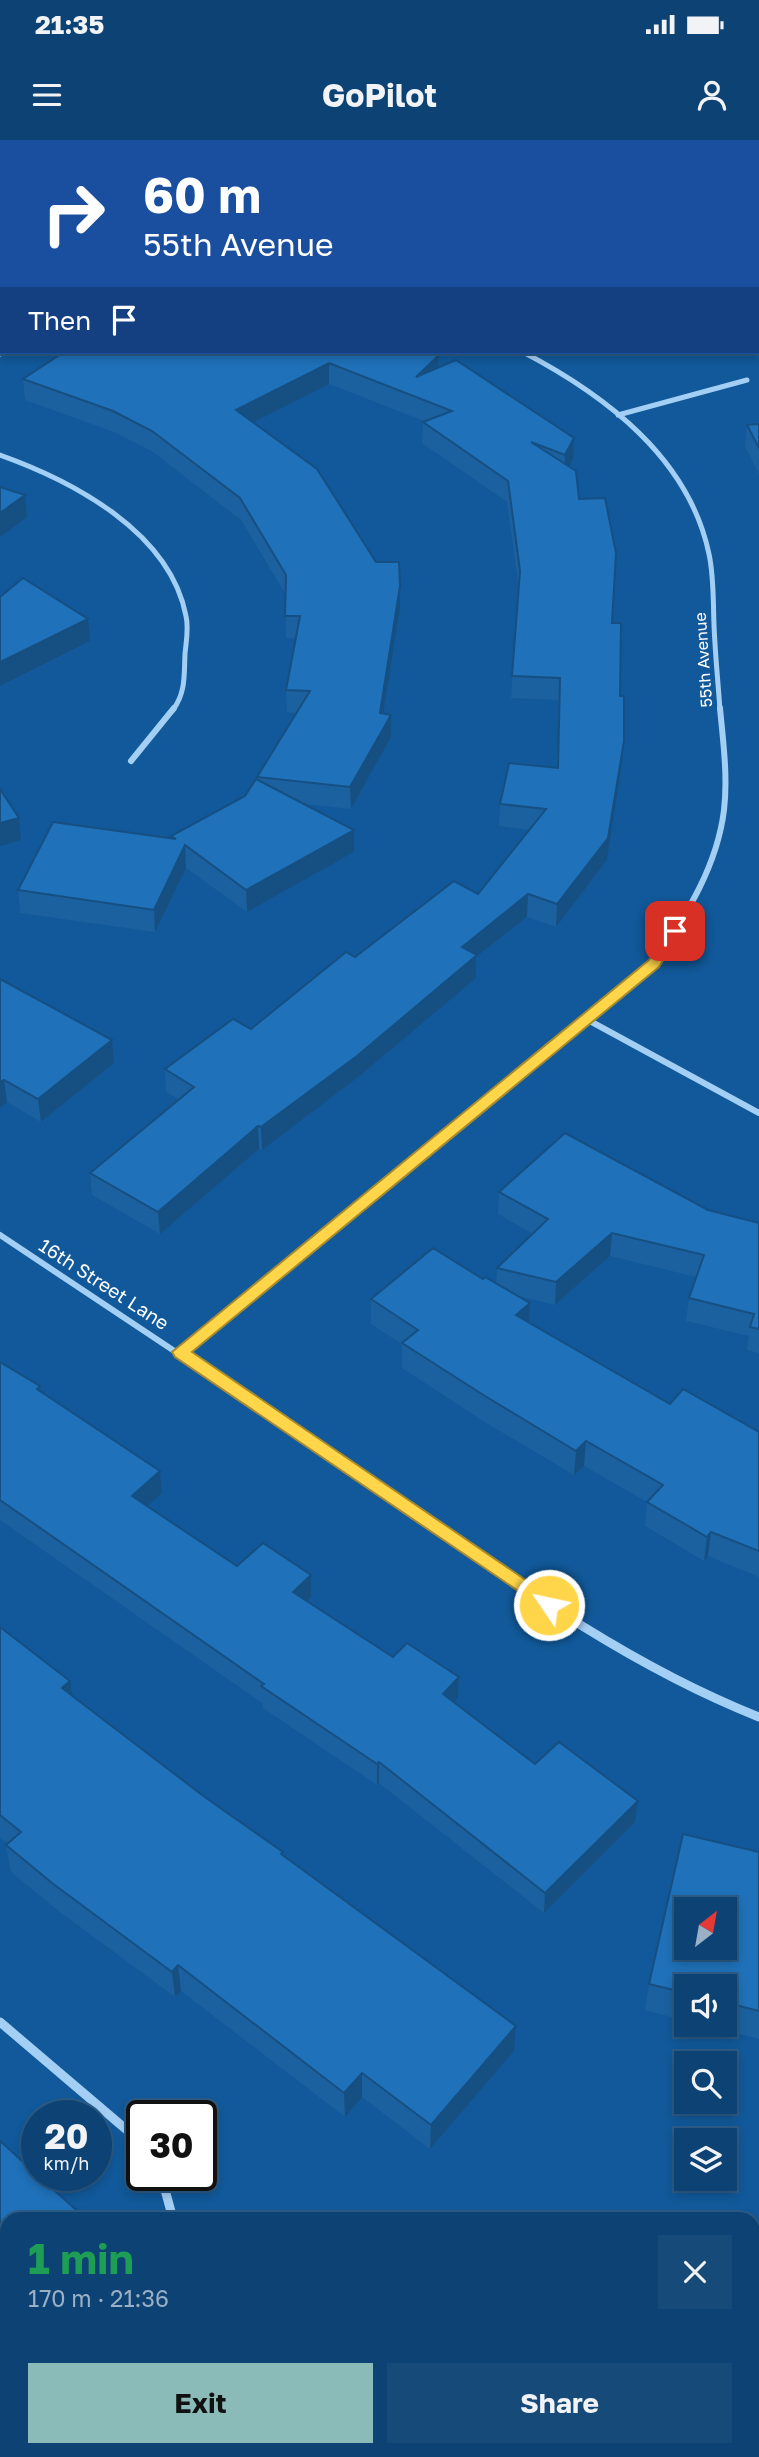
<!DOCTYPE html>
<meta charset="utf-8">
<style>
:root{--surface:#0d4374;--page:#164a79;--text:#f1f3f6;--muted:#9ab0c5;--line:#2d5c86;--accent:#8bbbb9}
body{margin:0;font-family:"Golos Text",sans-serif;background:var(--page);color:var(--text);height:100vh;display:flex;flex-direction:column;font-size:26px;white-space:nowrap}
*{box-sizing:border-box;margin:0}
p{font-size:23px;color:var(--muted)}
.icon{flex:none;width:38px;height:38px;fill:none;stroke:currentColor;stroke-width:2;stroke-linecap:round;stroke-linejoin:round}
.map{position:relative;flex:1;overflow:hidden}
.side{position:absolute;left:0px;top:2072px;width:760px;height:245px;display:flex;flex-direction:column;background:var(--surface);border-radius:21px 21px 0 0;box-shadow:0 4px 10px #0003,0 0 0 2px var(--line)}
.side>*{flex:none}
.hud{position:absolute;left:0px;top:0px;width:760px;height:214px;box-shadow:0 4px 10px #0003,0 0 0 2px var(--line);background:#1a4fa0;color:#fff;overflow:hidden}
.needle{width:46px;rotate:31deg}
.buttons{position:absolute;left:674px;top:1757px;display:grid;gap:14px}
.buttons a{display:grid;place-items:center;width:63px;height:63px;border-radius:0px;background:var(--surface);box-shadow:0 4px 10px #0003,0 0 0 2px var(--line);font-size:35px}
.speed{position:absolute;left:21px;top:1960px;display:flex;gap:14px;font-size:35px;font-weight:700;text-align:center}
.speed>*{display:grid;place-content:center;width:91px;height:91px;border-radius:50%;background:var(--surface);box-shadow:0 4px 10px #0003,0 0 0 2px var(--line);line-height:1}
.speed small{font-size:18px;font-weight:400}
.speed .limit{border:4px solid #111;border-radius:10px;background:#fff;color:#111}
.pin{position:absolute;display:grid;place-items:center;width:60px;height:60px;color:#fff;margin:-30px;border-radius:14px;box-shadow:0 4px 10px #0006}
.me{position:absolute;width:77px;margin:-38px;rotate:304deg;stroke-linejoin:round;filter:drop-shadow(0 0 5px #0008)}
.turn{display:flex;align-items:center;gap:24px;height:147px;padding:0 28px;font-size:32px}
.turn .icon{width:91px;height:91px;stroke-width:2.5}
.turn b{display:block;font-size:49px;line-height:60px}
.then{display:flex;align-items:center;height:66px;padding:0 28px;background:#0003;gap:14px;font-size:26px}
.round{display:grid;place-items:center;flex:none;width:74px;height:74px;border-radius:0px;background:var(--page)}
.head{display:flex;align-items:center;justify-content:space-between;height:119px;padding:0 28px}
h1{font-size:42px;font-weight:700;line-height:52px;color:#1e9e55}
.cta{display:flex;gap:14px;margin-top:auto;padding:14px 28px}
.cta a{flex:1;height:80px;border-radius:0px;background:var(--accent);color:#111;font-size:28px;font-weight:700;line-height:80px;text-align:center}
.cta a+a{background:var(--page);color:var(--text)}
.status{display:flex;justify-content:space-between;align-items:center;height:49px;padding:0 35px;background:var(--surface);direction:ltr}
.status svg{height:19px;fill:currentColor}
header{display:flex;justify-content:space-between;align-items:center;height:91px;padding:0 28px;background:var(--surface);font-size:32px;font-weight:700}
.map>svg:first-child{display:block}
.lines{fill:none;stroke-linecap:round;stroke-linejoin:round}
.minor-far2{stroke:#a4cff4;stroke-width:5}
.minor-far1{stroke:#a4cff4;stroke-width:6}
.minor{stroke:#a4cff4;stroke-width:9}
.wall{fill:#1b619f}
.shaded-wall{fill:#164f82}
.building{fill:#1f71b9;stroke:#164f82;stroke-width:2;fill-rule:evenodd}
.route{fill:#ffd54a;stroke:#a68a30;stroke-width:2}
.labels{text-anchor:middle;stroke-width:7;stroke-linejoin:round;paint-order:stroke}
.far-street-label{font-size:16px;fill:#fff;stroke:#11599a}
.street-label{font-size:19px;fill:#fff;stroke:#11599a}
</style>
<div class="status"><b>21:35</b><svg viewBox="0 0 49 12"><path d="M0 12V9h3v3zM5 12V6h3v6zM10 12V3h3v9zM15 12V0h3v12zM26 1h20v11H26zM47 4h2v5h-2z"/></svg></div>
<header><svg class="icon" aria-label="menu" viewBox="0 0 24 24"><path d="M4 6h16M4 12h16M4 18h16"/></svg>GoPilot<svg class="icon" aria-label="person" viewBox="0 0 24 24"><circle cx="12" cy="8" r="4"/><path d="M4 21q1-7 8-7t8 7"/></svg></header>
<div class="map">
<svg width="759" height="2317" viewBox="0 0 759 2317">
<rect width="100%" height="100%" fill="#11599a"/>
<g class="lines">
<g class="minor-far2">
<path d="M288,2l3,-2"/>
<path d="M523,212c82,43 166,106 186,202 5,23 4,47 5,70 1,29 4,57 6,86"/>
<path d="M0,214l3,-2"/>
<path d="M618,275l129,-35"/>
<path d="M0,315c73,26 170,77 186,161 3,13 0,26 -1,38 -1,21 1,38 -12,56"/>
</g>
<g class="minor-far1">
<path d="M131,621l43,-53"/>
<path d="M588,880l171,93"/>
<path d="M0,1095l341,227"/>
<path d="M181,1212l473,-388c31,-48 63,-96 70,-154 4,-34 -1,-69 -4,-102"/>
</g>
<g class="minor">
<path d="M339,1320c136,93 266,196 420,257"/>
<path d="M0,1882l128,109 14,18"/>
<path d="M161,2035l12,44"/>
<path d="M105,2317l5,-7"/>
</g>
</g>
<g class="wall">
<path d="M364,0h126l-2,2h-126z"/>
<path d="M551,0h130l-2,2h-126z"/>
<path d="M758,83h1v52l-1,-1z"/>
<path d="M439,215v12l134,92 -4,8 10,32 33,124 12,118 -2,22 -15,97 -51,67 -29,-10 -51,40v21l-119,100 -95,72 -3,-1 -99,85 -68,-39 -2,-22 88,-74 -12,-7 -1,-23 86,-40 104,-72 123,-63 51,-64 -30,-4 1,-22 57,-36 2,-68 -48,-2 8,-109 -12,-87 -85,-59 1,-21 1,-1 -95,-37 -76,39 147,185 -17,106 8,1v22l-40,72 -46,-5 49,26v22l-107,60 -61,-44 -31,64 -135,-19 -2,-23 154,-52 -1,-2 74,-40 12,-16v-3l40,-64 -10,-1 -1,-22 10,-52h-10v-43l-45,-75 -88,-68 -39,-20 -89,-32 -2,-21z"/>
<path d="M759,284v50l-14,-28 2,-21z"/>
<path d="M0,839l112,61 2,23 -73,59 -34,-20 -7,6z"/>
<path d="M499,1052l209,18 51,13v130l-12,-3 2,-14 -63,-15 3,-23 7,-21 -86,-21 -55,49 -37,-9 12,7 -1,19 141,82 89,28v145l-51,-21 -4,5 -59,-35 2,-24 -63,-36 -10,9 -91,-54 -81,-53v-24l-31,-20v-25l112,-20 13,5 1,-16 36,-34 -35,-20z"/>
<path d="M0,1222l41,30 121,101 -15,13 90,60 74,31 -4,4 86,56 66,20 -1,21 -4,5 81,61 103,37 -3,21 -91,91 -165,-130 -2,2 -114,-77 -1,-5 -262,-183z"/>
<path d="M0,1487l72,69 134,102 77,54v4l231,195 -84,98 -68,-52 -17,20 -164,-126 -6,6 -119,-88 -45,-37 -5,-27 2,-1 -8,-6z"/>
<path d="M759,1712v187l-56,-14h21v-39h-38v35l-41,-11 4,-26z"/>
</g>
<g class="shaded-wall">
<path d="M176,0h30l-3,2h-29z"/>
<path d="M440,0h24v2h-27z"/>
<path d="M666,0h15l-2,2h-14z"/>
<path d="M2,117v21l-2,1v-21z"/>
<path d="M439,215l-1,21 -22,1z"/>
<path d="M329,223v21l-92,47 -1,-21z"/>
<path d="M574,298l-1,21 -9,17 1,-21z"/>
<path d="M25,355l2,22 -27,20v-24z"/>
<path d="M400,446v22l-20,126 11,-19v22l-40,72 -1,-22 30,-74z"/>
<path d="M88,479l2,22 -90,45v-24z"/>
<path d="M624,601l-2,22 -15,97 -51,67 1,-23z"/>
<path d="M19,678l2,22 -21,6v-23z"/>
<path d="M354,690v22l-107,60 -1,-22z"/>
<path d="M185,705l1,23 -31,64 -1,-22z"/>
<path d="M528,754l-1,23 -51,40v21l-119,100 -95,72 -1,-23 201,-180z"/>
<path d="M112,900l2,23 -73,59 -3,-23z"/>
<path d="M4,940l3,22 -7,6v-26z"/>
<path d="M258,986l1,23 -99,85 -2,-22z"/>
<path d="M612,1093l-2,23 -55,49 1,-23z"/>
<path d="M530,1163l-1,25 -13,-13z"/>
<path d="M586,1301l-2,25 -10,9 2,-24z"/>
<path d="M160,1331l2,22 -28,25 -2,-22z"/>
<path d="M711,1392l-3,24 -4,5 3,-24z"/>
<path d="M311,1435v22l-18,17v-22z"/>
<path d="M459,1537l-1,21 -16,17 1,-21z"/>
<path d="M70,1541l4,27 -12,-20z"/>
<path d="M379,1622v21l-2,2v-21z"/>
<path d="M638,1661l-3,21 -91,91 1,-20z"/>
<path d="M178,1825l3,26 -6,6 -3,-25z"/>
<path d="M516,1886l-2,25 -84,98 1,-24z"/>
<path d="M362,1933v24l-17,20 -1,-24z"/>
<path d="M7,2192v27l-7,8v-28z"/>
<path d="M478,2310h10l-4,7h-10z"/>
</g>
<g class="building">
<path d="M86,0h90l-2,2h-90z"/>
<path d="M364,0h76l-3,2h-75z"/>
<path d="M582,0h84v2h-81z"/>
<path d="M0,74l2,1v42l-2,1z"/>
<path d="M758,83h1v30l-1,-1z"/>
<path d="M64,212h365l10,3 -23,22 40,-17 118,78 -9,17 -34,-13 45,29 3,28 26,-1 11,55 -4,70h9l-1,73h4v45l-16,97 -51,66 -29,-10 -66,53 15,8 -120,101 -96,71 -3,-1 -100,86 -68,-39 104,-86 -29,-18 68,-50 18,10 95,-77 9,5 99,-76 24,13 68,-85 -46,-5 9,-41 49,5 2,-90 -48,-2 8,-105 -12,-90 -85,-59 29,-11 -123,-48 -93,47 81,59 59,93h23l1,24 -20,127 11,2 -41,72 -93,-10 53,-86 -24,-1 14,-74h-15l1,-41 -46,-77 -88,-67 -39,-20 -90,-32z"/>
<path d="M759,284v24l-12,-23z"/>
<path d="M0,347l25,8 -25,18z"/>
<path d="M23,438l65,41 -88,43v-65z"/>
<path d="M256,639l98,51 -108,60 -61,-45 -31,65 -136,-20 35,-68 123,17 -5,-3 74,-40z"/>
<path d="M0,649l19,29 -19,5z"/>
<path d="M0,839l112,61 -74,59 -34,-19 -4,2z"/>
<path d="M565,993l143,77 51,13v106l-9,-2 4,-13 -65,-16 15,-43 -92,-22 -56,49 -59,-14 51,-49 -49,-27z"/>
<path d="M433,1108l50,31 2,-2 45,26 -14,12 154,89 13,-15 76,43v119l-48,-19 -4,5 -60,-35 16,-17 -77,-44 -10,10 -91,-55 -83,-53 16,-13 -47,-31z"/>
<path d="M0,1222l40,24 -3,3 123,82 -28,25 105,70 26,-23 48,32 -18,17 100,65 14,-14 52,34 -16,17 92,70 24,-22 79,59 -93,92 -166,-131 -2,2 -116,-78 3,-2 -264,-184z"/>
<path d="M0,1487l70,54 -8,7 144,110 77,54 -2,2 235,172 -85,99 -69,-52 -18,20 -166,-128 -6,7 -120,-89 -46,-38 15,-13 -21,-17z"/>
<path d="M683,1694l76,18v159l-35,-9v-16h-38v7l-37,-9zM686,1769h38v39h-38z"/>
<path d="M0,2001l86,78h-79v94l-3,2 3,2v15l-7,7z"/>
<path d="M297,2310h181l-4,7h-181z"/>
</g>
<path class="route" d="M675,787l7,4 -23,36 -467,385 363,248 2,5 -2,5 -6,2 -374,-255 -3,-5 477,-392 21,-32z"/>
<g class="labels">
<g class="far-street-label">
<text transform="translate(703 520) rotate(-94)" y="6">55th Avenue</text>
</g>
<g class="street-label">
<text transform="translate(104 1144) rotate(33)" y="7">16th Street Lane</text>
</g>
</g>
</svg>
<div class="buttons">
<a><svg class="needle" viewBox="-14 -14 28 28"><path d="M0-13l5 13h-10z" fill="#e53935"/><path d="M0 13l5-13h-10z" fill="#9ab0c5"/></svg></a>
<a><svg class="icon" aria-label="sound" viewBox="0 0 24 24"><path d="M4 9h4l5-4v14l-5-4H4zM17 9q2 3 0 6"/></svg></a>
<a><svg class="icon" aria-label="search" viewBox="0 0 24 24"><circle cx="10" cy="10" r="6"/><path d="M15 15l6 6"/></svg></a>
<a><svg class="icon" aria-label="layers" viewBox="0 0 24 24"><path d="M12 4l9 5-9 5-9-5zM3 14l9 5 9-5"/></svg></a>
</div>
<div class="speed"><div>20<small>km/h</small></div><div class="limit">30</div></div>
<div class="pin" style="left:675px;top:791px;background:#d93025"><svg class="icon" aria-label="arrive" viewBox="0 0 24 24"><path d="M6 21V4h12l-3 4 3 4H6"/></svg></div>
<svg class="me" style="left:549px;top:1465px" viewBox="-20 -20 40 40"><circle r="17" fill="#ffd54a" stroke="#fff" stroke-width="3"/><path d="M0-11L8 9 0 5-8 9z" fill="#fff"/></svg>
<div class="hud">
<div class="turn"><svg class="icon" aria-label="right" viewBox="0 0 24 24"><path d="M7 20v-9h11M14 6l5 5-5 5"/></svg><div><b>60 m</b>55th Avenue</div></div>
<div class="then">Then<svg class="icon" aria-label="arrive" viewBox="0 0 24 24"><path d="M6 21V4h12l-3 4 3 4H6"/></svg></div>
</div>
<section class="side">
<div class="head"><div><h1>1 min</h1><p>170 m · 21:36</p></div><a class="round"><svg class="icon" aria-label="close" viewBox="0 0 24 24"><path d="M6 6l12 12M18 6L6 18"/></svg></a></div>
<div class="cta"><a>Exit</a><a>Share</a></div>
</section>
</div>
